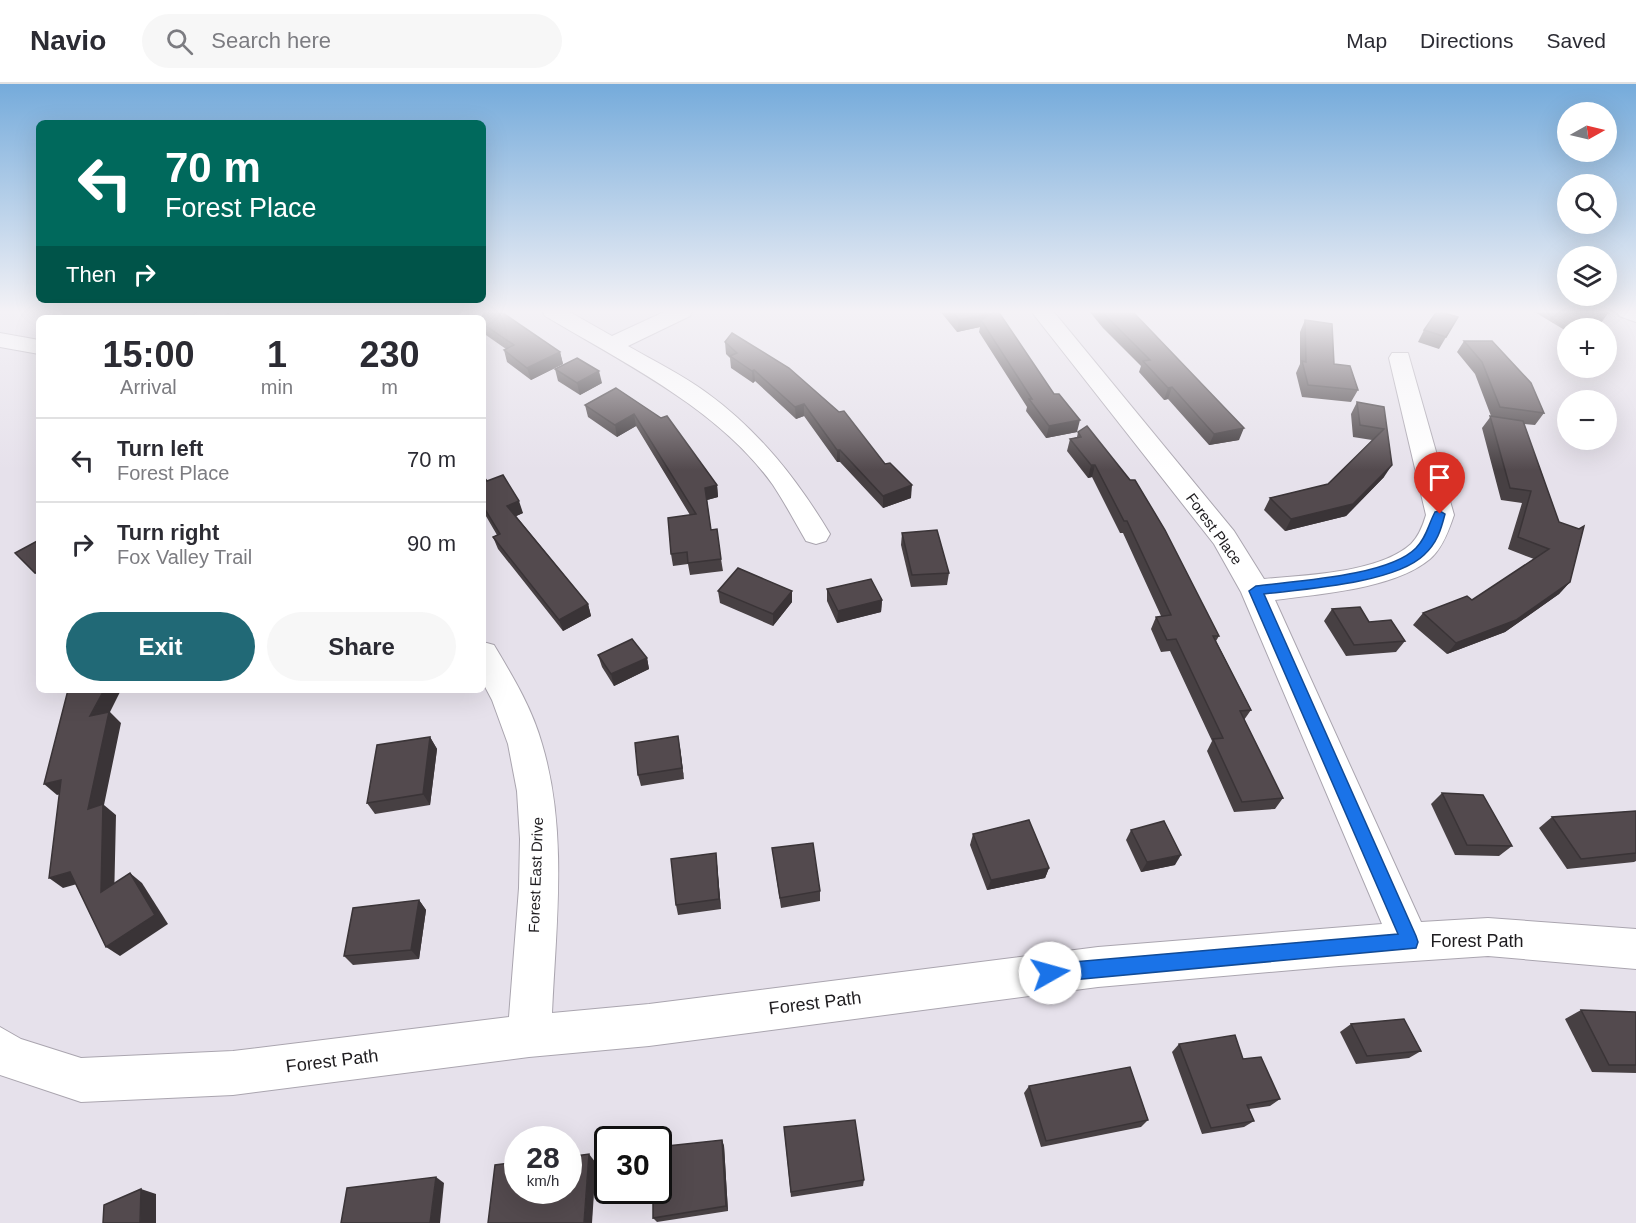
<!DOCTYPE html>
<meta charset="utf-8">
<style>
:root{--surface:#fff;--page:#f7f7f7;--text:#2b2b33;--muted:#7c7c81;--line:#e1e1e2;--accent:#216976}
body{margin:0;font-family:Arial,sans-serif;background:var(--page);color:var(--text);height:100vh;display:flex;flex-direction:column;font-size:22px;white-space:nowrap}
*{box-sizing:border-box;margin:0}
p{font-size:20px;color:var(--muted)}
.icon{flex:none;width:33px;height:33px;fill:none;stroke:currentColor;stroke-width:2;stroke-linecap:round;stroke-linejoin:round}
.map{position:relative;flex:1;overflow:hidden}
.side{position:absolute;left:36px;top:231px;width:450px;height:378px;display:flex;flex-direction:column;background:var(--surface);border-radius:9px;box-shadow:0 6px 24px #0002}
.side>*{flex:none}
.banner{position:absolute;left:36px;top:36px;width:450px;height:183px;border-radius:9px;box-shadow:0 6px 24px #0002;background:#00695c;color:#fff;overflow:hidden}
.needle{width:39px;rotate:82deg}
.controls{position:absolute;left:1557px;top:18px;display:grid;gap:12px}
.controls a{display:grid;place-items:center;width:60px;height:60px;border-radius:50%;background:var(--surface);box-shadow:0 6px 24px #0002;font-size:30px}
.speed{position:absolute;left:504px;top:1042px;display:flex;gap:12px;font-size:30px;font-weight:700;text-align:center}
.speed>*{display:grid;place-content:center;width:78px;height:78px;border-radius:50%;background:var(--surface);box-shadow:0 6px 24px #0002;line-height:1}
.speed small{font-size:15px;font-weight:400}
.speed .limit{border:3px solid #111;border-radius:9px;background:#fff;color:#111}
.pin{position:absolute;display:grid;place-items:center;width:51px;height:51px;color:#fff;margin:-62px -26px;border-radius:50% 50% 50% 0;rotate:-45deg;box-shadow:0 0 6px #0007}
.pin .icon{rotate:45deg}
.me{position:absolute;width:66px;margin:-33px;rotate:83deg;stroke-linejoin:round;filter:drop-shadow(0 0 4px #0008)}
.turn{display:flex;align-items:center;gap:21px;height:126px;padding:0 30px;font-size:27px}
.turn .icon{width:78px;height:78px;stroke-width:2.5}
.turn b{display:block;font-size:42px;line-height:51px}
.then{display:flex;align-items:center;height:57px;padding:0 30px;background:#0003;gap:12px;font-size:22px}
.eta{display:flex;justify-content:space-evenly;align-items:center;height:102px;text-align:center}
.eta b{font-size:36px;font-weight:700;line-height:42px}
.primary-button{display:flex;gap:12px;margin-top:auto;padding:12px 30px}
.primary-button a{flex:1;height:69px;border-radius:36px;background:var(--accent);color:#fff;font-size:24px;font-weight:700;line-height:69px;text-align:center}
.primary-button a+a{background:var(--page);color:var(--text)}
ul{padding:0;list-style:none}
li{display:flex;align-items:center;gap:18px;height:84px;padding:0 30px;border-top:2px solid var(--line)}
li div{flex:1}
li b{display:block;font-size:22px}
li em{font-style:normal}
header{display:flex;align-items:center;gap:36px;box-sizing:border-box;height:84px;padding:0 30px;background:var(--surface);border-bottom:2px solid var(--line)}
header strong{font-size:28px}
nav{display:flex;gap:33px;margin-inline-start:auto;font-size:21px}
.search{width:420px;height:54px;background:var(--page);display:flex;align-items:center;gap:15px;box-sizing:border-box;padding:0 21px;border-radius:33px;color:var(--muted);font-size:22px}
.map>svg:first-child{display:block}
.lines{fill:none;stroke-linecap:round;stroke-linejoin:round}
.street-casing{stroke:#aaa5af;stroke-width:2}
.street{fill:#fff;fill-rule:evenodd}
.wall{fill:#474043}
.shaded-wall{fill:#3a3437}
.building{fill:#534a4e;stroke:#3a3437;stroke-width:1.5}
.route{fill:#1a73e8;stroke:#114b97;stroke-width:1.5}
.labels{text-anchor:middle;stroke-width:6;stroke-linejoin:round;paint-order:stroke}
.street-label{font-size:15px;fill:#1e1c1f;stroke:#fff}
.near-street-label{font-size:18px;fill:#1e1c1f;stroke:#fff}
</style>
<header>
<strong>Navio</strong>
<div class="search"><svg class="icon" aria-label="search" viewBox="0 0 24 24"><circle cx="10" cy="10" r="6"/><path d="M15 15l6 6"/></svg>Search here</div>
<nav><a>Map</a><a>Directions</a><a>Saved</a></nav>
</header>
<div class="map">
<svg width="1636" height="1139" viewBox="0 0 1636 1139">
<rect width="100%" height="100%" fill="#e6e1eb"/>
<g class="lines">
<defs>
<g id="street">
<path d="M200,227h31l-10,7h-32z"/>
<path d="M542,227h26l44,25 54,-25h26l-2,5 -62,30c26,15 55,29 79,47 52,38 90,86 123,141l-4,7 -10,3 -10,-3c-11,-19 -21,-38 -33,-56 -54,-76 -149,-122 -228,-169z"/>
<path d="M1031,227h22l181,220 30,48c42,-4 115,-6 147,-35 8,-8 12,-19 15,-29l-37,-157 3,-5h16l46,162c-5,15 -12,34 -24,44 -36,30 -110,35 -155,41l146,322 67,-4 148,11v40l-148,-13 -149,10 -241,21 -449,59 -120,11 -296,38 -152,7 -81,-27v-48l21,12 60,19 152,-7 276,-34 10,-129 1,-49 -3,-48 -9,-47 -16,-44 -9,-17v-41l11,3c19,32 38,63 48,99 26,87 14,180 10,269l97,-9 449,-57 284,-23 -141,-332 -27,-48z"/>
<path d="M1617,227h19v11l-17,-6z"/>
<path d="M0,249l39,7v14l-39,-7z"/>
</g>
</defs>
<use href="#street" class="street-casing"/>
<use href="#street" class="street"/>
</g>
<g class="wall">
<path d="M940,227h43l94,121 -31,6 -20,-27 1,-4 -48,-75 1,-5 -23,5z"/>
<path d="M1089,227h43l107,129 -30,5 -41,-46 -4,1 -25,-28 2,-6 -38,-38z"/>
<path d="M1533,227h71l4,2 -8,11 -17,4h-15v4z"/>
<path d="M1458,233l-19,32 -21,-7 6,-12z"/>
<path d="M483,234l77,34 3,12 -32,16 -24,-18 -3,-12 2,-1 -23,-16z"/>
<path d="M1305,236l29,44 24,26 -7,12 -49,-5 -6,-24 4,-9v-32z"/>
<path d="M1464,257l80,72 -9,12 -11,-1 46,158 -11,12 -54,38 -58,22 -34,-29 10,-12 49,-13 62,-41 -26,-10 14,-46 -21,-3 -19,-72 9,-12 -16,-42 -18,-22z"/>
<path d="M725,258l160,122 26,34 -28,10 -43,-46h-3l-33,-46 -8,3 -41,-38 -2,2 -22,-15 -1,-10 -4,-4z"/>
<path d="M555,285l47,14 -22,12 -22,-14z"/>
<path d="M616,304l101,97 1,12 -11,3 4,30 10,29 2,12 -33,4 -2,-11 -15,2 -2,-12 19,-39 -54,-89 -19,11 -29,-20 -3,-12z"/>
<path d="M1357,318l27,5v70l-38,39 -61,15 -21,-21 6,-12 58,-14 44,-44 -19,-3 -2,-23z"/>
<path d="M1078,348l141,204 -3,5 35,69 -7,10 39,78 -8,11 -41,3 -27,-61 5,-10 -42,-90 -9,1 -10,-23 5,-12 5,-1 -38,-83h-3l-28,-56 -4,1 -21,-27 3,-12 7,-2z"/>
<path d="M483,392l4,5 36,32 -7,3 72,88 3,12 -28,15 -65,-82 -5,-12 4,-2 -14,-24z"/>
<path d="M902,449l47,40 -2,12 -36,2 -10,-42z"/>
<path d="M827,505l55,11 -1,12 -44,11 -10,-22z"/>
<path d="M718,507h74v11l-19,24 -53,-23z"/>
<path d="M1332,525l37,13 36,19 -9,11 -50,4 -22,-35z"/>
<path d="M598,571l49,3 2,11 -35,17 -12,-19z"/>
<path d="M430,653l7,12 -7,56 -55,9 -8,-11z"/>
<path d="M680,664l4,31 -43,7 -3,-11z"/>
<path d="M1442,709l70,53 -13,10 -44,-1 -24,-51z"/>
<path d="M1636,727v50l-2,1 -67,7 -28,-41 13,-11z"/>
<path d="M1131,746l44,35 -34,7 -15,-32z"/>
<path d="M973,750l76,34 -4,10 -58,12 -17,-45z"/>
<path d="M772,764l48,43v10l-39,7z"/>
<path d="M717,780l4,45 -43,6 -2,-10z"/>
<path d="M419,816l7,10 -7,49 -66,6 -9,-9z"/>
<path d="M1581,926l55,2v61l-44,-1 -27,-53z"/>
<path d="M1351,940l70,27 -12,7 -53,6 -16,-32z"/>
<path d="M1179,960l64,15 37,40 -10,7 -21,3 5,12 -10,6 -42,7 -30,-82z"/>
<path d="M1029,1002l119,34 -7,7 -100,20 -17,-54z"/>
<path d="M784,1043l80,53 -1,6 -72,11z"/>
<path d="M722,1056l2,6 4,65 -71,11 -4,-4z"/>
</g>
<g class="shaded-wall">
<path d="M1608,229l-8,11 -17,4h-12l5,-7z"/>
<path d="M989,230l-8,6 -1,7 -23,5 2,-12z"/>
<path d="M560,268l3,12 -32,16 -4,-12z"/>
<path d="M754,286l1,11 -2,2 -1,-12z"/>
<path d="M599,287l3,12 -22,12 -3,-12z"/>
<path d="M1172,303l-4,12 -4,1 4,-12z"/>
<path d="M804,320v12l-8,3 -1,-12z"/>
<path d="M634,330l2,12 -19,11 -2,-12z"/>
<path d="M1080,336l-3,12 -31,6 3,-12z"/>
<path d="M1244,344l-5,12 -30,5 5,-11z"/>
<rect x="837" y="366" width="3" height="12"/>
<path d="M1091,381h4l-3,12 -4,1z"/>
<path d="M1392,381l-8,12 -38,39 -61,15 6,-12z"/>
<path d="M717,401l1,12 -11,3 -2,-12z"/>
<path d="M912,401l-1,13 -28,10v-12z"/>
<path d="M519,417l4,12 -11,5 -5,-12z"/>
<path d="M39,487v7l-4,-5z"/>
<path d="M1570,498l-11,12 -54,38 -58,22 9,-11z"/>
<path d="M792,507v11l-19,24v-12z"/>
<path d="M882,516l-1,12 -44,11 1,-12z"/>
<path d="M588,520l3,12 -28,15 -4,-11z"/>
<path d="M647,574l2,11 -35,17 -3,-12z"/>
<path d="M104,606h17l-11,22 11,11 -17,82 12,10 -2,87 -13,-10 -13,-83 2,-93z"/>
<path d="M678,652l2,12 4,31 -2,-11z"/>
<path d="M430,653l7,12 -7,56 -7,-11z"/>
<path d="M61,696l13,11 -17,4 -13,-11z"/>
<path d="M716,769l1,11 4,45 -2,-10z"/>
<path d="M1181,771l-6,10 -34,7 6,-10z"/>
<path d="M1049,784l-4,10 -58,12 4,-10z"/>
<path d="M70,788l14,10 -21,6 -14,-10z"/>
<path d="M130,789l12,10 26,41 -48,32 -14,-9z"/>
<path d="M419,816l7,10 -7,49 -8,-9z"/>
<path d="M722,1056l2,6 4,65 -2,-5z"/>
<path d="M589,1070l7,9 -4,60h-8z"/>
<path d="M436,1093l8,6 -4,40h-10z"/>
<path d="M141,1105l15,5v29h-16z"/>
</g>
<g class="building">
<path d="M486,227h14l60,41 -33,16 -23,-18 10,-5 -31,-21v-6h-2z"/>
<path d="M951,227h32l6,3 -30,6z"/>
<path d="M995,227h3l56,83h5l21,26 -31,6 -20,-27h3l-51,-79z"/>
<path d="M1101,227h31l112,117 -30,6 -42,-47 -4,1 -25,-27 7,-1z"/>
<path d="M1437,227l21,6 -12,20 -22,-7z"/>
<path d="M1560,227h44l4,2 -32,8z"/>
<path d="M1305,236l27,4 2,40 16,2 8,24 -50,-5 -6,-24 4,1z"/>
<path d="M732,249l57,35 50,44 5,-1 41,53 5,-1 22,22 -29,11 -43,-46h-3l-33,-46 -9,3 -41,-37 -2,1 -22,-15 7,-3 -12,-11z"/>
<path d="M1464,257h28l39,42 13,30 -44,-6 -18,-45z"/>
<path d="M577,274l22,13 -22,12 -22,-14z"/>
<path d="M616,304l45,30 6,-2 50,69 -12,3 6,42 6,-1 4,30 -33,4 -1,-11 -16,2 -3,-36 28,-4 -62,-100 -19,11 -30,-20z"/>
<path d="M1357,318l27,5 8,58 -39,39 -62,15 -21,-21 58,-14 56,-55 -24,-4z"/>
<path d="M1490,332l33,5 36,101 20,7 5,-3 -14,56 -54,38 -60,23 -33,-30 44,-17 5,4 77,-51 -31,-12 13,-46 -21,-3z"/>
<path d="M1087,342l43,54h5l30,50 54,106h-6l38,74 -11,1 43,87 -41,4 -29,-63 10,-1 -47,-99 -9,1 -11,-23 15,-2 -44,-94h-3l-29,-56h-4l-21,-26 11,-2 -3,-5z"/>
<path d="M503,391l16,26 -12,5 81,98 -29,16 -66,-83 7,-3 -17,-28v-30l4,5z"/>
<path d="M937,446l12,43 -37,2 -10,-42z"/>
<path d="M39,456v31l-4,2 -20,-20z"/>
<path d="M738,484l54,23 -19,23 -55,-23z"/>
<path d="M871,495l11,21 -44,11 -11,-22z"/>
<path d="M1360,523l9,15 22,-2 14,21 -51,4 -22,-36z"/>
<path d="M632,555l15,19 -36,16 -13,-19z"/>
<path d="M68,606h36l-14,26 19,-4 -21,97 15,-5 -2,88 29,-19 25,42 -49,32 -36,-75 -21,6 12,-98 -17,4z"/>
<path d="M678,652l4,32 -44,7 -3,-32z"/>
<path d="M430,653l-7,57 -56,9 10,-58z"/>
<path d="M1442,709l41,2 29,51 -45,-1z"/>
<path d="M1636,727v42l-55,6 -29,-42z"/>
<path d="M1029,736l20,48 -58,12 -18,-46z"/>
<path d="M1164,737l17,34 -34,7 -16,-32z"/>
<path d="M813,759l7,48 -40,7 -8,-50z"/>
<path d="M716,769l3,46 -43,6 -5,-46z"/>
<path d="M419,816l-8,50 -67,6 9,-48z"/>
<path d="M1581,926l55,2v53h-27z"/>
<path d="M1404,935l17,32 -54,5 -16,-32z"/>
<path d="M1235,951l8,24 18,-2 19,42 -33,6 7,16 -43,7 -32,-84z"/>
<path d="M1130,983l18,53 -102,21 -17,-55z"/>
<path d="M855,1036l9,60 -73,12 -7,-65z"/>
<path d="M722,1056l4,66 -73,12v-27h5v-44z"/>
<path d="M589,1070l-5,69h-96l7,-58 23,-3v29h50v-34z"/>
<path d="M436,1093l-6,46h-89l6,-35z"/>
<path d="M141,1105l-1,34h-37l1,-18z"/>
</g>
<linearGradient id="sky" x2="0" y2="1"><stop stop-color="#75abdb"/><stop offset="0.59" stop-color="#f4f2f6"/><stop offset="1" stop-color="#f4f2f6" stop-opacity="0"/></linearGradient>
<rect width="1636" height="386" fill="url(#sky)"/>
<path class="route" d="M1440,427l5,3c-4,16 -8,29 -21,41 -29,28 -119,34 -160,39l152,342 2,6 -2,6 -366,34 -6,-3 -2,-6 2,-6 6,-3 348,-30 -149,-343 7,-5c39,-5 133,-10 160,-38 11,-11 12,-23 19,-36z"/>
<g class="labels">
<g class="street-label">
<text transform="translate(1214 445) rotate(54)" y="5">Forest Place</text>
<text transform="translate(536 791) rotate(-88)" y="5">Forest East Drive</text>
</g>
<g class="near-street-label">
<text x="1477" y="863">Forest Path</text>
<text transform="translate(815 919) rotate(-7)" y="6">Forest Path</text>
<text transform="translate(332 977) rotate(-7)" y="6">Forest Path</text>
</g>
</g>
</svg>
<div class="controls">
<a><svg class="needle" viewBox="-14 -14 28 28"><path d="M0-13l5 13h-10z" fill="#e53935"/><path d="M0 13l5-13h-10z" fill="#7c7c81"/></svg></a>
<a><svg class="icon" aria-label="search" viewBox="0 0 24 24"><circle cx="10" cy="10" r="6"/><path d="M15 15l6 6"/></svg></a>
<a><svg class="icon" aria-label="layers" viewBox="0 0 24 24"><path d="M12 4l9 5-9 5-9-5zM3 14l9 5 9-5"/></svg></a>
<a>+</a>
<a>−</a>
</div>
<div class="speed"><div>28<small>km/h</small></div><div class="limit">30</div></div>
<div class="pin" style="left:1440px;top:430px;background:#d93025"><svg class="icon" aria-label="arrive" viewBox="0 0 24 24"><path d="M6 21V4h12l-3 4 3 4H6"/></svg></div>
<svg class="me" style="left:1050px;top:889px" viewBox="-20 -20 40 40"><circle r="19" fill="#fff"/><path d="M0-13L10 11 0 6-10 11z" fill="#1a73e8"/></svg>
<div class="banner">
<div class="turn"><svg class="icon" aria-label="left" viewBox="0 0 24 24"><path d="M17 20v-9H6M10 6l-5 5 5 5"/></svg><div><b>70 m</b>Forest Place</div></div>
<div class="then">Then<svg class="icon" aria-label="right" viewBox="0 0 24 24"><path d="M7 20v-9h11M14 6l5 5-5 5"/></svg></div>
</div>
<section class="side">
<div class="eta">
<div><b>15:00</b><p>Arrival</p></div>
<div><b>1</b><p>min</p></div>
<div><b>230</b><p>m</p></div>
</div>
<ul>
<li><svg class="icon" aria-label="left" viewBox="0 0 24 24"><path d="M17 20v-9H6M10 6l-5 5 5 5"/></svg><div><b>Turn left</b><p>Forest Place</p></div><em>70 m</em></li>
<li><svg class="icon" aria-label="right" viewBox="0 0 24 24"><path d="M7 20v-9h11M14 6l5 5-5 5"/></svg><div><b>Turn right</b><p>Fox Valley Trail</p></div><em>90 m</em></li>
</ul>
<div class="primary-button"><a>Exit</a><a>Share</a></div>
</section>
</div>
